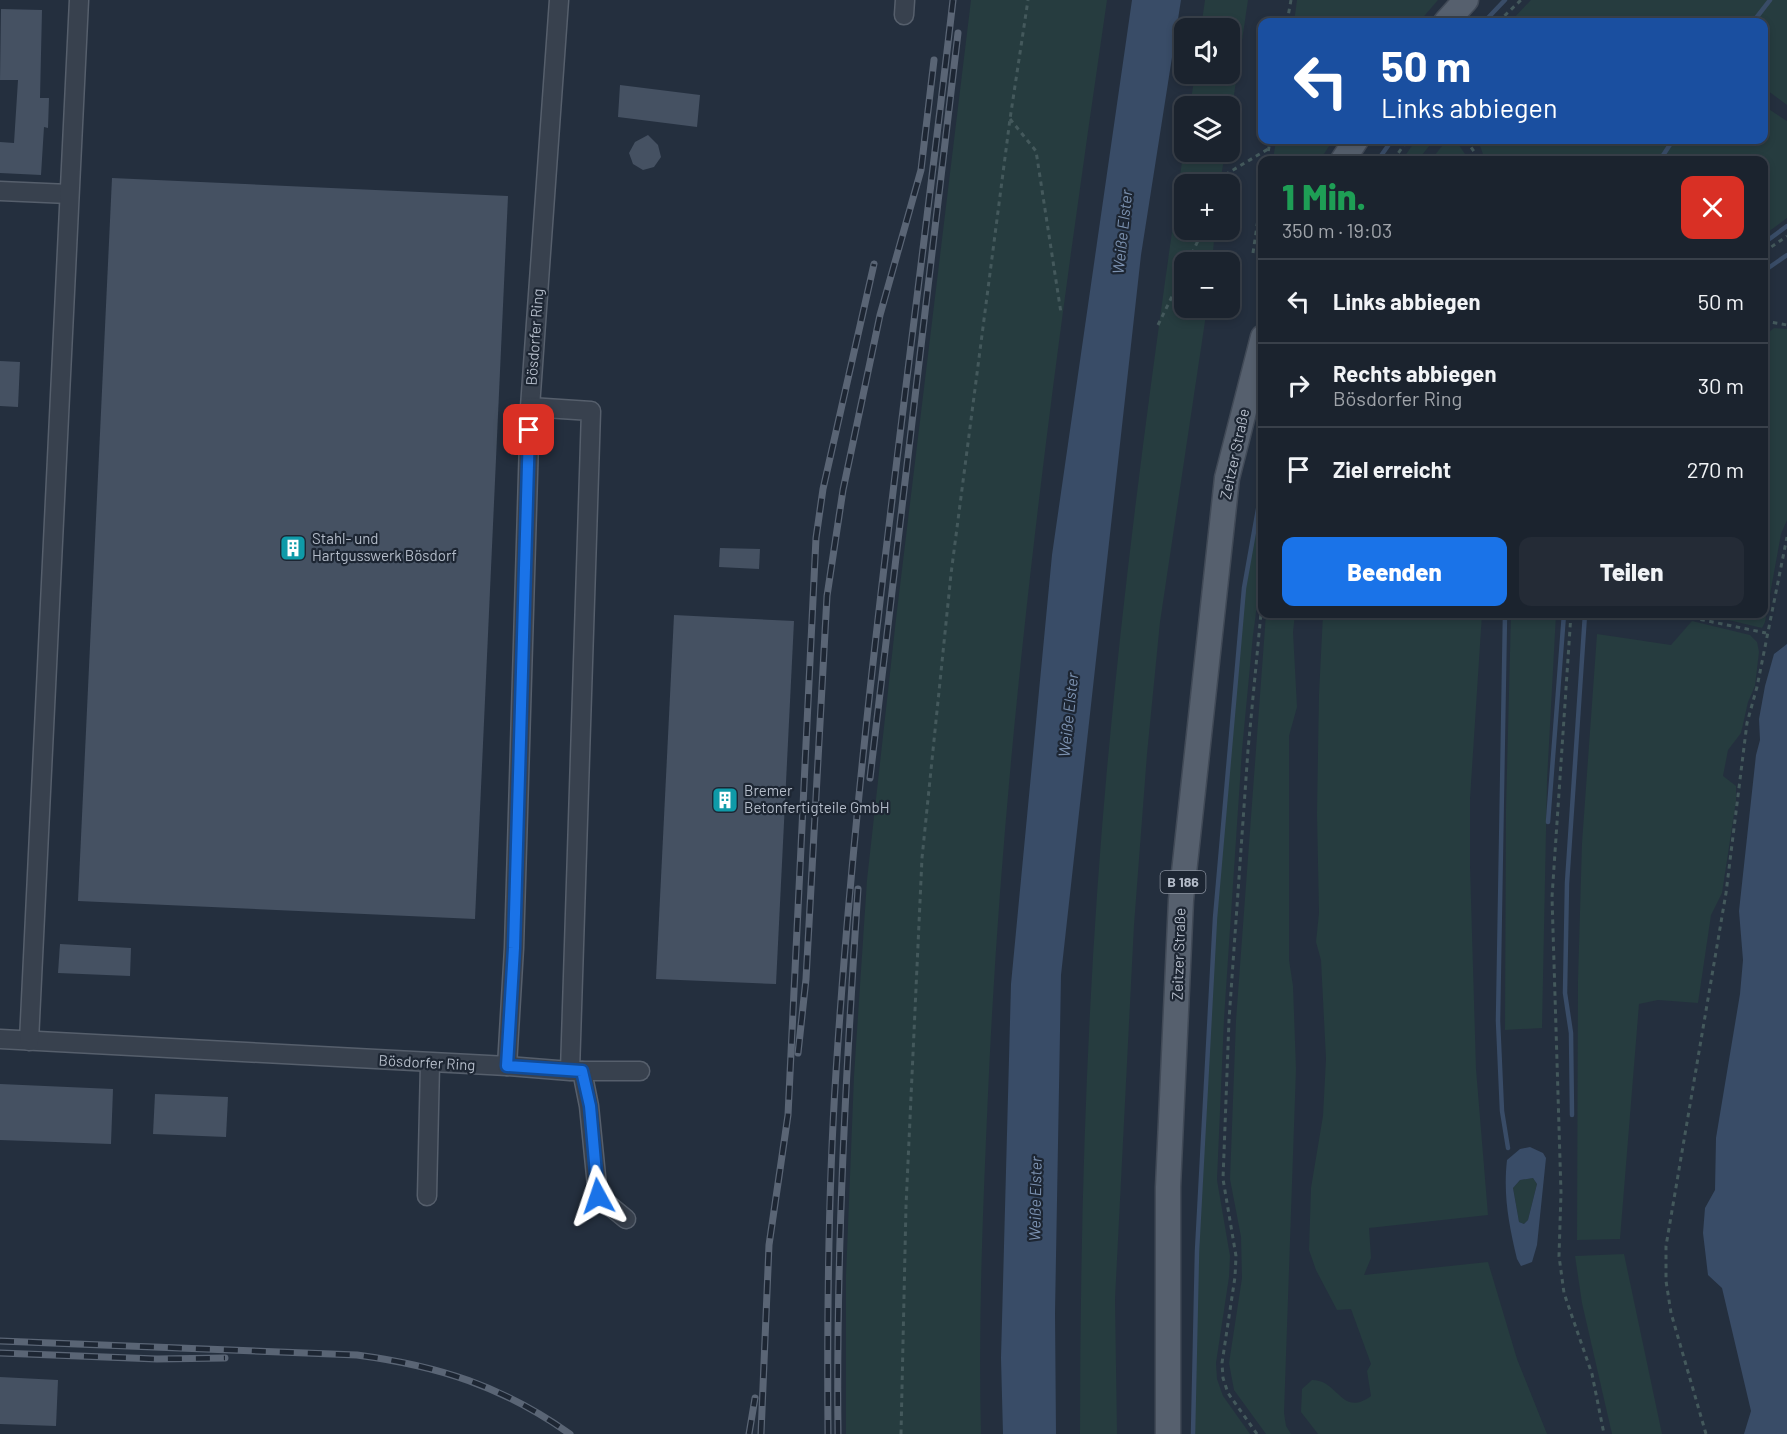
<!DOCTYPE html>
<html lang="de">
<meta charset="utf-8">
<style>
:root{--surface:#1b232e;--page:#242b36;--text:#f1f3f6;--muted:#a0a4aa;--line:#39404a;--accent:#1a73e8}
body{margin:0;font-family:Barlow,sans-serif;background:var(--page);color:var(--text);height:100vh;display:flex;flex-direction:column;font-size:22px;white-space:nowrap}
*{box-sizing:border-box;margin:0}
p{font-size:20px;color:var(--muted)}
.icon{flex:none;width:33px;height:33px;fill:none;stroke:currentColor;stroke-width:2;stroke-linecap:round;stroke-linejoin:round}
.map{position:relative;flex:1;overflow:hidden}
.side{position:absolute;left:1258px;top:156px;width:510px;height:462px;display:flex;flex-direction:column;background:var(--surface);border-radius:12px;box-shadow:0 3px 9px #0003,0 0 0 2px var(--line)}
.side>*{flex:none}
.guide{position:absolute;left:1258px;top:18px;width:510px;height:126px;border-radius:12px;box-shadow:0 3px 9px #0003,0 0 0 2px var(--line);background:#1a4fa0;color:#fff;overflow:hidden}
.controls{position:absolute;left:1174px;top:18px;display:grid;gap:12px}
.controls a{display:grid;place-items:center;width:66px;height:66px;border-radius:12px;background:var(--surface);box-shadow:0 3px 9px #0003,0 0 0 2px var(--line);font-size:30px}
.pin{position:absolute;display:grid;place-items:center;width:51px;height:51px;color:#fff;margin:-26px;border-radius:12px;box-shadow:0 3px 9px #0006}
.me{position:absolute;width:66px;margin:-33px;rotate:355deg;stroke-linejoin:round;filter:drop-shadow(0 0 4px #0008)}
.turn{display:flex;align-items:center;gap:21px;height:126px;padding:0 24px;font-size:27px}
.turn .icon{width:78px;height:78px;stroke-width:2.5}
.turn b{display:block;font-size:42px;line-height:51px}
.round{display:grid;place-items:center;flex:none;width:63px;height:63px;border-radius:12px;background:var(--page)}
.overview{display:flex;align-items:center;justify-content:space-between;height:102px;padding:0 24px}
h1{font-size:36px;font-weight:800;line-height:45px;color:#1e9e55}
.primary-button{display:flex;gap:12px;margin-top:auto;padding:12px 24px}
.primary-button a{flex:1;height:69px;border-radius:12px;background:var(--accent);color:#fff;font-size:24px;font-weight:800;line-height:69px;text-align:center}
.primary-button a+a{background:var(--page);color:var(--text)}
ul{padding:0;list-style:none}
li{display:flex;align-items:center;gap:18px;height:84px;padding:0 24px;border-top:2px solid var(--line)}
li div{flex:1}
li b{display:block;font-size:22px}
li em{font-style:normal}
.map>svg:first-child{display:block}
.green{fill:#263c3f}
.water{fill:#394c67;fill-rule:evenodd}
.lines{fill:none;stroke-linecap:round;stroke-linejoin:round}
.stream{stroke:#394c67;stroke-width:4.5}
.building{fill:#455162}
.minor-casing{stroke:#565f6c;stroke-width:21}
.major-casing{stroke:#414a57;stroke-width:27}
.path{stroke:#44595c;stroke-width:3;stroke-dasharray:4.5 4.5;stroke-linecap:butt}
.minor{stroke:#38414e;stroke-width:18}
.major{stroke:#56606e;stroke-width:24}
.rail-casing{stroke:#5a6575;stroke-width:7}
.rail{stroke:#1d2633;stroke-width:4.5;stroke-dasharray:14;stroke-linecap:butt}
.route-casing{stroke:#114b97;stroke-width:15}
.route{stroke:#1a73e8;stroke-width:10}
.labels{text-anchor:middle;stroke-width:4.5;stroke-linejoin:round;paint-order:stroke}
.shield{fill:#1d2633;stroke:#878f9c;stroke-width:1.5}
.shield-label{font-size:14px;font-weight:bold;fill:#b4bcc9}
.street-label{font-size:15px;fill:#b4bcc9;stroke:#1d2633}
.poi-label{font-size:15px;fill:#b4bcc9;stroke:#1d2633;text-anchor:start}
.water-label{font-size:16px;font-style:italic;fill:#7c92b1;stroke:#1d2633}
</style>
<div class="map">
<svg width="1787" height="1434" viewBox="0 0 1787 1434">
<rect width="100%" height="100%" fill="#242f3e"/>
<g class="green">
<path d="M971,0h136c-53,363 -103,727 -119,1094 -5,113 -10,227 -7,340h-135v-158l8,-200 13,-196 29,-261z"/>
<path d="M1205,0h43l-18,122v-16h-40l5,-32h35v-46h-29z"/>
<path d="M1297,0h141l-19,22h-125z"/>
<path d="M1531,0h256v105l-23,-17v-66h-254z"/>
<path d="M1764,106l23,15v97l-23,17v-75h-279l-7,-20h286z"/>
<path d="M1276,140h57l-13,20h-47z"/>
<path d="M1416,140h18l-16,20h-16z"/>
<path d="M1185,141v11h40l-5,32h-35v46h30l-3,32h-27v46h22l-47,314 -13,132 -13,171 -19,374 2,135h-37c0,-222 7,-444 27,-665 19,-210 48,-420 78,-628z"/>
<path d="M1456,141l9,13 1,6h-35l11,-14z"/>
<path d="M1774,328l13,1v191l-6,14 -16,88 -3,6 -59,-14h61v-278z"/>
<path d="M1263,481v79l-10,75 -11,115 -18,269 -7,161 13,76 -1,21 -13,86 1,16 6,17 27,38h-57l4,-183 18,-333 29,-330z"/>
<path d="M1266,614h29l-2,18 4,75 -8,29v224l4,26 3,83 -12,344 2,13 5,8h-25l-32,-44 -5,-27 13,-85 -1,-41 -11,-58 6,-159z"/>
<path d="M1323,614h159l-12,185v67l6,203 12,146 -119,13 2,30 -7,17 124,-13 29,97 30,75h-229l-17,-22 1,-23 10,-9c27,0 29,38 59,16l-4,-25 4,-7 -20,-55 -14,1 -21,-40 -7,-20 2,-62 12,-72 3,-57 -5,-99 -5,-18 3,-29 -2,-100 2,-119z"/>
<path d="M1511,614h45l-9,167 -5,247 -37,2 1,-221z"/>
<path d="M1692,621l58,14 7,7 2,10 -4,34 -7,16 -7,31 -13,17 -5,26 13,10v15l-14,92 -11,22 -13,88 -40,-3 -19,4 -19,235 -43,1 1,-260 4,-137 15,-209 74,11z"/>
<path d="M1533,1178l4,6 -9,36 -4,4 -5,-2 -6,-34 7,-8z"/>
<path d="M1624,1254l38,180h-50l-30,-131 -7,-47z"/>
</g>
<g class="water">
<path d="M1132,0h49l-40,255 -80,720 -6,338 1,121h-53l-2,-76 10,-374 41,-429z"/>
<path d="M1787,644v790h-43l7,-23 -29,-123 -14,-13 -5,-42 2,-25 10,-18 1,-52 24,-144 3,-34 -4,-49 17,-156 4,-15 -1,-21 6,-33 9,-32z"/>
<path d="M1530,1147l13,6 3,5 -9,87 -5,17 -11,4 -4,-7c-8,-34 -14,-64 -10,-99l13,-11zM1533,1178l4,6 -9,36 -4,4 -5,-2 -6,-34 7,-8z"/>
</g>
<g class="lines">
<g class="stream">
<path d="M1484,22l21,-22"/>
<path d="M1753,22l17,-22"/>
<path d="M1378,160l14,-20"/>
<path d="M1660,160l13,-20"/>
<path d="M1764,243l23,-17"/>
<path d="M1764,271l23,-16"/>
<path d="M1505,614l-7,407 4,90 6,37"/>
<path d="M1548,822l16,-208"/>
<path d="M1572,1115l-1,-82 -6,-40 2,-110 18,-269"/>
<path d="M1193,1434l4,-183 18,-333 29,-330 19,-107"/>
</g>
</g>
<g class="building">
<path d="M1,9l41,1 -2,88h9l-1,30 -4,-1 -3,48 -41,-2v-31l14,1 4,-63h-18z"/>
<path d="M620,85l80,10 -3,32 -79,-10z"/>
<path d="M648,135l10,10 3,12 -7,10 -11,3 -10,-6 -4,-11 6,-11z"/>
<path d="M112,178l396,18 -33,723 -397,-18z"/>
<path d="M0,361l20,1 -2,45 -18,-1z"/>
<path d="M720,548l40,1 -1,20 -40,-2z"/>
<path d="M674,615l120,6 -18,363 -120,-5z"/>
<path d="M60,944l71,4 -1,28 -72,-3z"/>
<path d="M0,1084l113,5 -2,55 -111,-4z"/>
<path d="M155,1094l73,3 -2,40 -73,-3z"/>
<path d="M0,1377l58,3 -2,46 -56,-2z"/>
</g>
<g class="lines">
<defs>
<g id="minor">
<path d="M904,15l1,-15"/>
<path d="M0,191l69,3"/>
<path d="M0,1039l507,27 7,-118 16,-541 29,-407"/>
<path d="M29,1041l50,-1041"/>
<path d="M507,1066l63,5 21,-660 -61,-4"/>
<path d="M572,1071h68"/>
<path d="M582,1071l7,35 9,90 28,23"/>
<path d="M427,1196l3,-132"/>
</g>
<g id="major">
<path d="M1446,22l20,-22"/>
<path d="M1343,160l13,-20"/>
<path d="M1168,1434v-247l13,-287 46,-422 36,-141"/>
</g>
</defs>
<use href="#minor" class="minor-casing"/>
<use href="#major" class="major-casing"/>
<g class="path">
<path d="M1287,22l4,-22"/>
<path d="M1498,22l23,-22"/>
<path d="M1010,119l26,32 25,162"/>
<path d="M1466,140l14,20"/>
<path d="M1267,160l3,-20"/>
<path d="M1393,160l15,-20"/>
<path d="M1222,184l6,-11 40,-24"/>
<path d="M1764,252l23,-16"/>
<path d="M1253,253l10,-68"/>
<path d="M1188,262l15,-32"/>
<path d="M1764,321l23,4"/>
<path d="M1158,325l27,-55"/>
<path d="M1571,614l-19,283 9,296 -2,63 5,37 28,81 12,60"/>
<path d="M1674,614l92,19"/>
<path d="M901,1434l5,-228 16,-348 29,-284 59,-455 18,-119"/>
<path d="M1257,1434l-29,-41 -5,-15 -1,-15 13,-86 1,-21 -13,-77 6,-159 19,-270 15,-158"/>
<path d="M1706,1434l-35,-121 -5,-32v-35l60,-353 21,-170 10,-36 30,-150"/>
</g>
<use href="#minor" class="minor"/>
<use href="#major" class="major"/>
<defs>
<g id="rail">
<path d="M870,778l88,-745"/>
<path d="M798,1053l8,-74 21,-383 16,-106 37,-175 41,-145 13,-110"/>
<path d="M0,1341l357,14c82,11 145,31 213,79"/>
<path d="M0,1353l157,6 68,-1"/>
<path d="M749,1434l6,-36"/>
<path d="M761,1434l8,-189 19,-130 28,-577 7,-49 51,-225"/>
<path d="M828,1434c-1,-121 0,-241 8,-362 23,-359 76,-715 117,-1072"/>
<path d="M838,1434c-2,-182 8,-364 20,-545"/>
</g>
</defs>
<use href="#rail" class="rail-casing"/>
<use href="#rail" class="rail"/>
</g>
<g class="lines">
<defs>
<path id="route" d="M529,430l-15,518 -7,118 75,5 8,35 8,90"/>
</defs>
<use href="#route" class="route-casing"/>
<use href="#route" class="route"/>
</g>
<defs>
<symbol id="building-square" viewBox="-11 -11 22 22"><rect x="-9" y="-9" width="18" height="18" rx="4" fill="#0f9aa8" stroke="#1d2633"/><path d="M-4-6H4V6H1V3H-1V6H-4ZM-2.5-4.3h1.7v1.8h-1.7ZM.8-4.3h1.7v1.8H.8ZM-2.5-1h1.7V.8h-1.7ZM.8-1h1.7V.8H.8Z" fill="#fff"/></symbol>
</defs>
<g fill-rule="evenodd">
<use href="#building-square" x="278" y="533" width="30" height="30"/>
<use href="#building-square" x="710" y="785" width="30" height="30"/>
</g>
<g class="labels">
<rect class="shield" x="1160.5" y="871" width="45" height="22" rx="4.5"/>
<g class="shield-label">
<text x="1183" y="887">B 186</text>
</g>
<g class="street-label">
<text transform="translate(535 337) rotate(-86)" y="5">Bösdorfer Ring</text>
<text transform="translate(1235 454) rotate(-78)" y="5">Zeitzer Straße</text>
<text transform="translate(1179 954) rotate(-88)" y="5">Zeitzer Straße</text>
<text transform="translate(427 1063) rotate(3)" y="5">Bösdorfer Ring</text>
</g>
<g class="poi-label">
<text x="312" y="544">Stahl- und<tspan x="312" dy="17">Hartgusswerk Bösdorf</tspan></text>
<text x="744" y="796">Bremer<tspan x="744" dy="17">Betonfertigteile GmbH</tspan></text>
</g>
<g class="water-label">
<text transform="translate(1122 232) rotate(-84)" y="6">Weiße Elster</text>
<text transform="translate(1068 715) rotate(-84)" y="6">Weiße Elster</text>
<text transform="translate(1035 1199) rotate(-89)" y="6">Weiße Elster</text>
</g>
</g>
</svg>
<div class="controls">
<a><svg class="icon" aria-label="sound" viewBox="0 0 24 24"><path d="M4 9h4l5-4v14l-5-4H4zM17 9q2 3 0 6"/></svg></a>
<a><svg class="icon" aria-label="layers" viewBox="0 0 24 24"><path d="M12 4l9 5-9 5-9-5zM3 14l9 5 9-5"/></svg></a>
<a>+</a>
<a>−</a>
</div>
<div class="pin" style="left:529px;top:430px;background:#d93025"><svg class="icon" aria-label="arrive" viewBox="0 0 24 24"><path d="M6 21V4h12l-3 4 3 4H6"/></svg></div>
<svg class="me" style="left:598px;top:1196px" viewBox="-20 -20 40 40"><path d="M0-17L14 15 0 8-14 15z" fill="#1a73e8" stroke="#fff" stroke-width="4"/></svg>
<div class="guide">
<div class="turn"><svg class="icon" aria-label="left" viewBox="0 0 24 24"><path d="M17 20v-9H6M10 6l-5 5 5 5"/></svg><div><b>50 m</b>Links abbiegen</div></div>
</div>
<section class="side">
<div class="overview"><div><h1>1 Min.</h1><p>350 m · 19:03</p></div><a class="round" style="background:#d93025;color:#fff"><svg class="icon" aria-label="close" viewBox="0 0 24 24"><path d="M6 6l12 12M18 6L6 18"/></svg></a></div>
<ul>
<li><svg class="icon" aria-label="left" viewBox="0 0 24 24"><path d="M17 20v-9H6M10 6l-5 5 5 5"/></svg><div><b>Links abbiegen</b></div><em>50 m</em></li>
<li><svg class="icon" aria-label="right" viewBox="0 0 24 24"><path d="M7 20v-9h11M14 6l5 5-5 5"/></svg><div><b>Rechts abbiegen</b><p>Bösdorfer Ring</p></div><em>30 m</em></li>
<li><svg class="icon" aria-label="arrive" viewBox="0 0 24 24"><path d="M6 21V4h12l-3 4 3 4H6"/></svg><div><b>Ziel erreicht</b></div><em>270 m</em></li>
</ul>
<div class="primary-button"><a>Beenden</a><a>Teilen</a></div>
</section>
</div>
